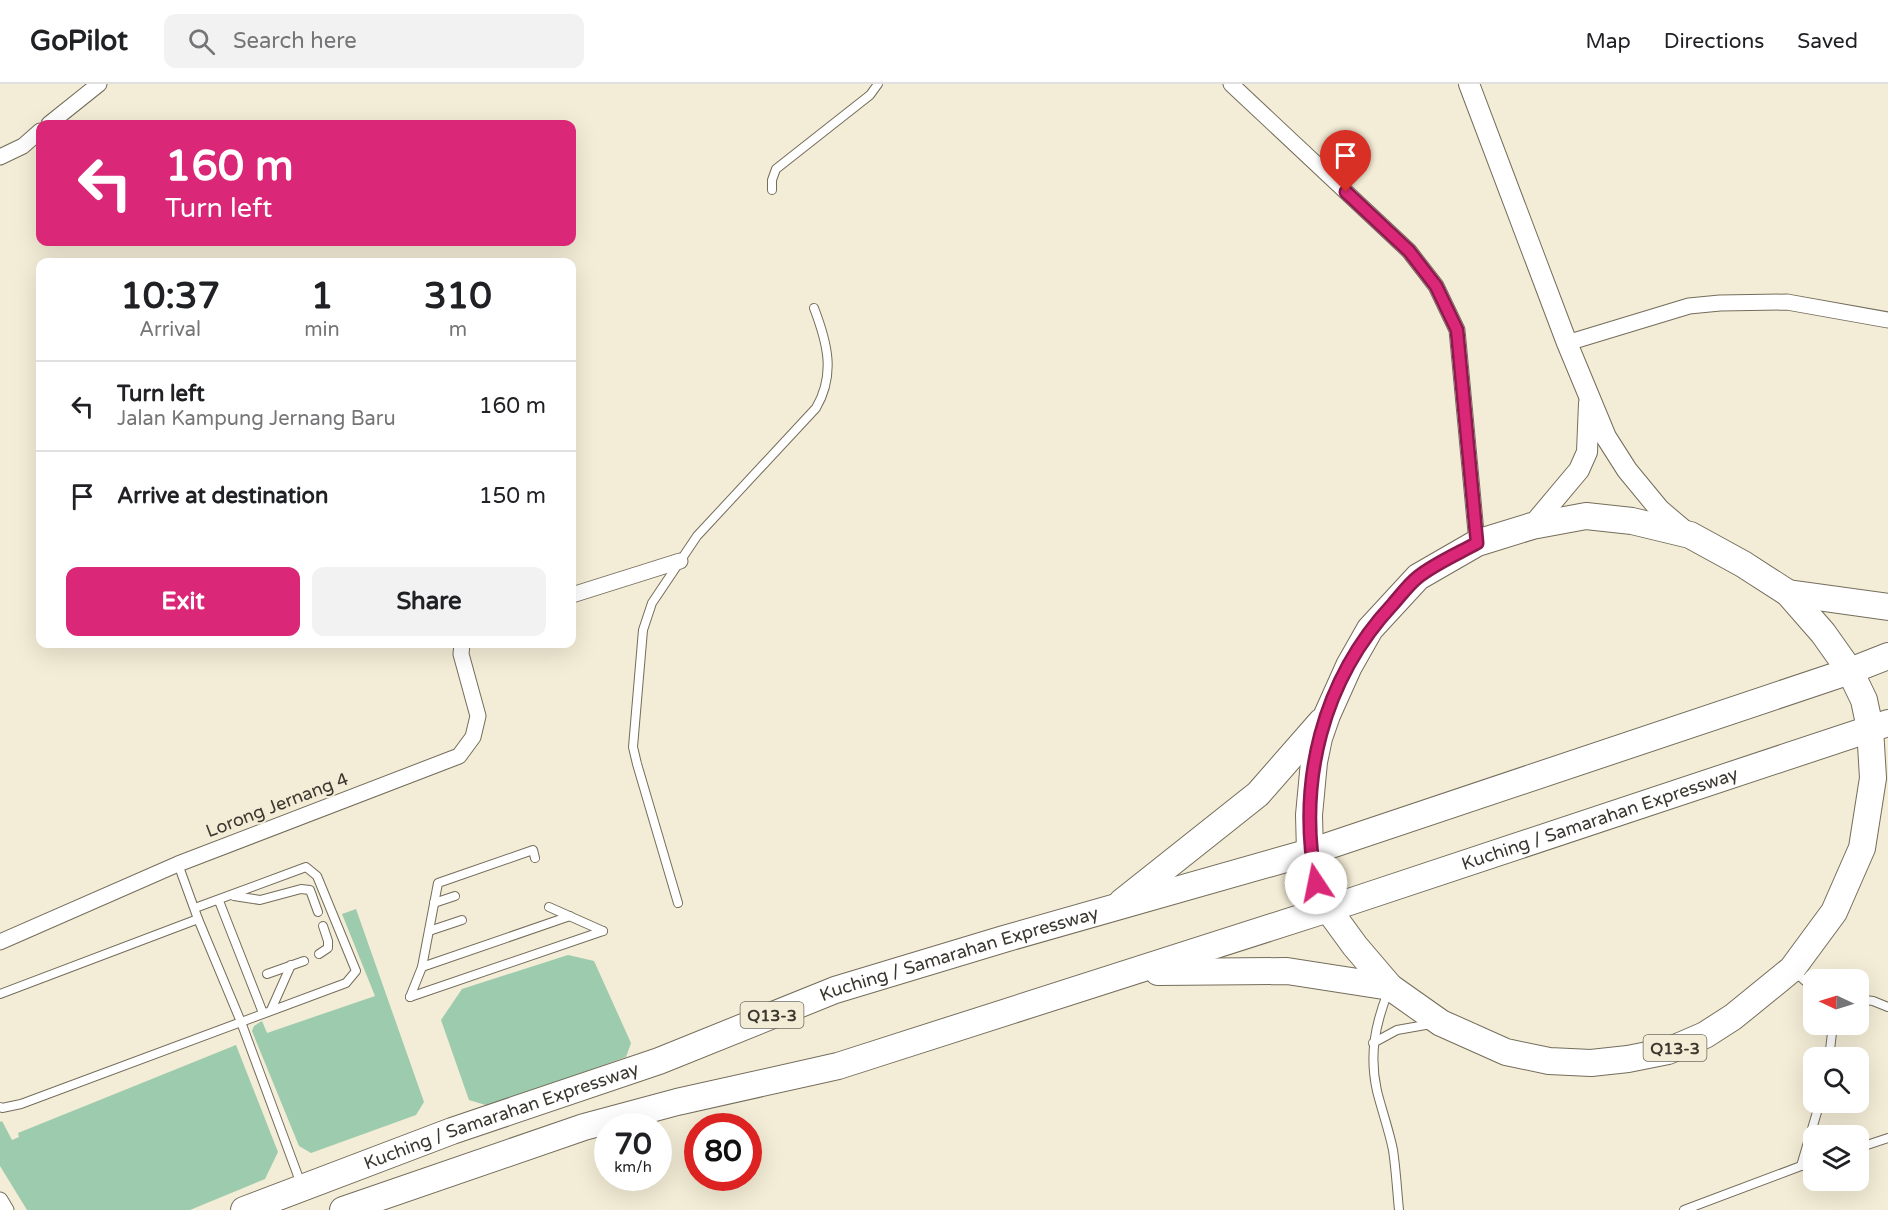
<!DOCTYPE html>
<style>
:root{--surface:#fff;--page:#f2f2f2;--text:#202124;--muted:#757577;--line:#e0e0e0;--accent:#db2777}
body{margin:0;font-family:"Varela Round",sans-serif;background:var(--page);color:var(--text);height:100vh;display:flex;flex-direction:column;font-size:22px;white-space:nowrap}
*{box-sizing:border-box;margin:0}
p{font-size:20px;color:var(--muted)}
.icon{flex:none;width:33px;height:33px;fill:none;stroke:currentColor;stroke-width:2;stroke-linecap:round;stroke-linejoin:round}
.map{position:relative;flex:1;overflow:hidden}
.details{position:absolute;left:36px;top:174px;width:540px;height:390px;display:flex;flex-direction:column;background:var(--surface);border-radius:12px;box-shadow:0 6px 24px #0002}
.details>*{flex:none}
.banner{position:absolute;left:36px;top:36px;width:540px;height:126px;border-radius:12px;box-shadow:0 6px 24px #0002;background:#db2777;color:#fff;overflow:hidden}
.needle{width:39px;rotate:274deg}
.fabs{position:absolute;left:1803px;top:885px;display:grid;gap:12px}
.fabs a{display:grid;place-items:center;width:66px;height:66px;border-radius:12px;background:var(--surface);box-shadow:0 6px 24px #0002;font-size:30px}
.speed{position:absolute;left:594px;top:1029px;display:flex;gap:12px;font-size:30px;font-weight:700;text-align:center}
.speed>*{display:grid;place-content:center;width:78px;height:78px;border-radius:50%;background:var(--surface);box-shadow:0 6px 24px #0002;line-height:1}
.speed small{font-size:15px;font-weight:400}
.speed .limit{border:9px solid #d22;background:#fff;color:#111}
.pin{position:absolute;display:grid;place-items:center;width:51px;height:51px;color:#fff;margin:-62px -26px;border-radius:50% 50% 50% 0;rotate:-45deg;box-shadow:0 0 6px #0007}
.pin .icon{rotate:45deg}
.me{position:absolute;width:66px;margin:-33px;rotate:349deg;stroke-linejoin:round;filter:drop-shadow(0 0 4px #0008)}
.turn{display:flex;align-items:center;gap:21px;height:126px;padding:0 30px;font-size:27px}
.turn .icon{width:78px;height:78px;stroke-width:2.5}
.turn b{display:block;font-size:42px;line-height:51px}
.eta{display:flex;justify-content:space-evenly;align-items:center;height:102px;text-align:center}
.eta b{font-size:36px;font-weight:800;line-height:42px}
.action{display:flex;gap:12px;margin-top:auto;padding:12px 30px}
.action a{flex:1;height:69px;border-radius:12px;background:var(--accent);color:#fff;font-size:24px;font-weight:800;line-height:69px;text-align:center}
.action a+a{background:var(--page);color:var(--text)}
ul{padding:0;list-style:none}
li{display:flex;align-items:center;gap:18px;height:90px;padding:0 30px;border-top:2px solid var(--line)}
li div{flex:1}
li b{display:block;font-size:22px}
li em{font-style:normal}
header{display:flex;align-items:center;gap:36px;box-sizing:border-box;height:84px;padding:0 30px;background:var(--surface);border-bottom:2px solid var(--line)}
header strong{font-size:28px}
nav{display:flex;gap:33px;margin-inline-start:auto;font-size:21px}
.search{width:420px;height:54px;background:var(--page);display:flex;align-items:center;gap:15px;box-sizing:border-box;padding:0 21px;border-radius:12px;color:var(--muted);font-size:22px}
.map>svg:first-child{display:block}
.green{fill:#9dcbad}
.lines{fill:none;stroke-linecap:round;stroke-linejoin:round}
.service-casing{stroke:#746d5b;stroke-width:10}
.minor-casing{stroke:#746d5b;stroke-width:17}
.tertiary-casing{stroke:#746d5b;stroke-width:22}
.trunk-casing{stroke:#746d5b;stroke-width:28}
.service{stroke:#fff;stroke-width:8}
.minor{stroke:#fff;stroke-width:15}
.tertiary{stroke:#fff;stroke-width:20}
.trunk{stroke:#fff;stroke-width:26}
.route-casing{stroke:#8e194d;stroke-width:15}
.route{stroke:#db2777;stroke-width:10}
.labels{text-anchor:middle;stroke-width:4.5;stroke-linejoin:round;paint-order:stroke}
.shield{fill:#f3ecd6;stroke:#726d61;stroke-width:1.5}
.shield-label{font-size:16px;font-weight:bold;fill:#3a372f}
.street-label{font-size:18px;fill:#3a372f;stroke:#f3ecd6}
</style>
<header>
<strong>GoPilot</strong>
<div class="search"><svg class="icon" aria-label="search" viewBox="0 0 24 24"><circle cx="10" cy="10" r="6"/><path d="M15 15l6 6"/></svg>Search here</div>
<nav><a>Map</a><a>Directions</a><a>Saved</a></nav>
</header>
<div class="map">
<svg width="1888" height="1126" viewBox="0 0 1888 1126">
<rect width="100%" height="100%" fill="#f3ecd6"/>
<g class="green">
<path d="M356,825l68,193 -8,13 -105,38 -12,-7 -47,-115 2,-5 8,-5 5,12 108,-37 -33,-82z"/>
<path d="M568,871l26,6 37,82 -5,14 -137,49 -20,-6 -28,-80 21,-31z"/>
<path d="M236,961l42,107 -13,27 -75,31h-163l-27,-44v-44l2,-1 10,19 7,-3 -1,-4z"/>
</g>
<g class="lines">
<defs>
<g id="service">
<path d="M772,106v-10l4,-11 94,-74 8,-11"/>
<path d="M178,780l20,55 43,103 60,162"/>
<path d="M234,812l26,4 41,-11 9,1 8,22"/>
<path d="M219,817l44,112"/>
<path d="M434,819l21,-7"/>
<path d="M678,819l-41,-139 -4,-17 10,-117 9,-27 45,-67 119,-128c20,-34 11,-66 -2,-100"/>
<path d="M549,823l54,24"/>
<path d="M429,847l33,-11"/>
<path d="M319,870l9,-6v-7l-5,-15"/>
<path d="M422,883l148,-51"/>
<path d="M1795,888l19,17"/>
<path d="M267,890l37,-13"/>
<path d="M1388,908c-13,33 -19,63 -11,99 5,20 12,39 16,59 3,20 4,40 6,60"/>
<path d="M0,910l198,-75"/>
<path d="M410,913l12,-30 16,-84 95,-33 2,8"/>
<path d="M410,913l193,-66"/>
<path d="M1858,915l15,2 15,6"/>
<path d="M271,926l20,-45"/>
<path d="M1373,959l24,-13 34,-6"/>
<path d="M1829,974l3,-25 -1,-9"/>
<path d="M0,1023l2,1 19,-4 325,-121 10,-12 -39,-95 -11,-9 -111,41"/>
<path d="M1858,1064l30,-10"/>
<path d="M1801,1082l13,-4"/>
<path d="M1684,1126l117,-44 19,-64"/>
</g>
<g id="minor">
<path d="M1231,0l178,167 27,35 21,44 20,213"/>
<path d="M49,40l50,-40"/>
<path d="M0,73l23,-11 17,-15"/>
<path d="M1567,259l122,-37 31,-3 67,-1 101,18"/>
<path d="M572,511l108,-34"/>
<path d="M0,858l178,-78 281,-108 14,-19 5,-21 -17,-62 1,-10"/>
<path d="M0,1116l6,10"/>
</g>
<g id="tertiary">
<path d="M1469,0l98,259 39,94 21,33 33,40 26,22"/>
<path d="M1532,442l47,-56 8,-18 2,-49"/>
</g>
<g id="trunk">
<path d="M1586,432l46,5 58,14 53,29 45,29 35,40 27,38 14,29 6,28 3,50 -11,70 -28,64 -42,57 -59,48 -28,18 -37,16 -40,8 -37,4 -42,-2 -43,-9 -65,-29 -51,-36 -35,-41 -27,-37 -12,-26 -6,-31 -1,-37 5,-53 5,-24 8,-23 22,-49 21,-37 48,-52 59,-34 55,-17z"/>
<path d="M1788,509l100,14"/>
<path d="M1122,818l136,-108 63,-72"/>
<path d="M1158,888l129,-1 103,16"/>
<path id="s1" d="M244,1126l208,-79 207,-70 176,-71 169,-51 306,-87 540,-181 38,-15"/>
<path id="s2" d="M343,1126l241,-83 93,-25 161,-36 490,-157 560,-186"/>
</g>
</defs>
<use href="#service" class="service-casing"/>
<use href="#minor" class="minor-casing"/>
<use href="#tertiary" class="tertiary-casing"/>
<use href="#trunk" class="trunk-casing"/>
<use href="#service" class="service"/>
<use href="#minor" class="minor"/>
<use href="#tertiary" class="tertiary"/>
<use href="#trunk" class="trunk"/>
</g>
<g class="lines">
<defs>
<path id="route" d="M1316,799c-19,-101 6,-203 77,-279 8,-9 16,-20 25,-27 16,-13 41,-24 59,-34l-20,-213 -21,-44 -27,-35 -63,-59"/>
</defs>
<use href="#route" class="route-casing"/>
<use href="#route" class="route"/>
</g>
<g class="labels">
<g class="shield">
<rect x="740.5" y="918" width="63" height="26" rx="4.5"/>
<rect x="1643.5" y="951" width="63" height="26" rx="4.5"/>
</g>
<g class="shield-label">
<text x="772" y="937">Q13-3</text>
<text x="1675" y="970">Q13-3</text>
</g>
<g class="street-label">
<text transform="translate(277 721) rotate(-21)" y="6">Lorong Jernang 4</text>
<text dy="6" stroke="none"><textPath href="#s2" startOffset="1317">Kuching / Samarahan Expressway</textPath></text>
<text dy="6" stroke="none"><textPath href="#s1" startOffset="760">Kuching / Samarahan Expressway</textPath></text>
<text dy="6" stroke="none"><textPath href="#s1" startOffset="274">Kuching / Samarahan Expressway</textPath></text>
</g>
</g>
</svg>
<div class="fabs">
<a><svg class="needle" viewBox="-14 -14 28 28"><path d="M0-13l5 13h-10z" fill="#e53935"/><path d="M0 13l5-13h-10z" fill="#757577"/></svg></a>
<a><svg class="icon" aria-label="search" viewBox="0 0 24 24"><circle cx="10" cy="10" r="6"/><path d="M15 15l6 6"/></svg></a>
<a><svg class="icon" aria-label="layers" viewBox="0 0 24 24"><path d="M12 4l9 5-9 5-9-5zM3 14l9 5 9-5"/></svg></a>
</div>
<div class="speed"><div>70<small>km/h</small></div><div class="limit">80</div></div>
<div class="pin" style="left:1346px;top:108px;background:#d93025"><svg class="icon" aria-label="arrive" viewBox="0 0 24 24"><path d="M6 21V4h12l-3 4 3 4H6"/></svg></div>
<svg class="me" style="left:1316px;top:799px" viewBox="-20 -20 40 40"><circle r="19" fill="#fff"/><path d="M0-13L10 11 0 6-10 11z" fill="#db2777"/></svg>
<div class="banner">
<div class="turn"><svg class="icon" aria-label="left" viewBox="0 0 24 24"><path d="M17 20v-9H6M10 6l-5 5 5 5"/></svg><div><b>160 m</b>Turn left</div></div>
</div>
<section class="details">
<div class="eta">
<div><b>10:37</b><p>Arrival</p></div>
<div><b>1</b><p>min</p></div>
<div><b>310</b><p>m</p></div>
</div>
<ul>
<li><svg class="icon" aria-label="left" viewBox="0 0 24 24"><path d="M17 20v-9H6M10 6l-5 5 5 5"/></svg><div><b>Turn left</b><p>Jalan Kampung Jernang Baru</p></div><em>160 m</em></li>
<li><svg class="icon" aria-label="arrive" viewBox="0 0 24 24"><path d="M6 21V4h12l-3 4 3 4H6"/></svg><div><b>Arrive at destination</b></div><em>150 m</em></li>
</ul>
<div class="action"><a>Exit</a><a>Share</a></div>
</section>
</div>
